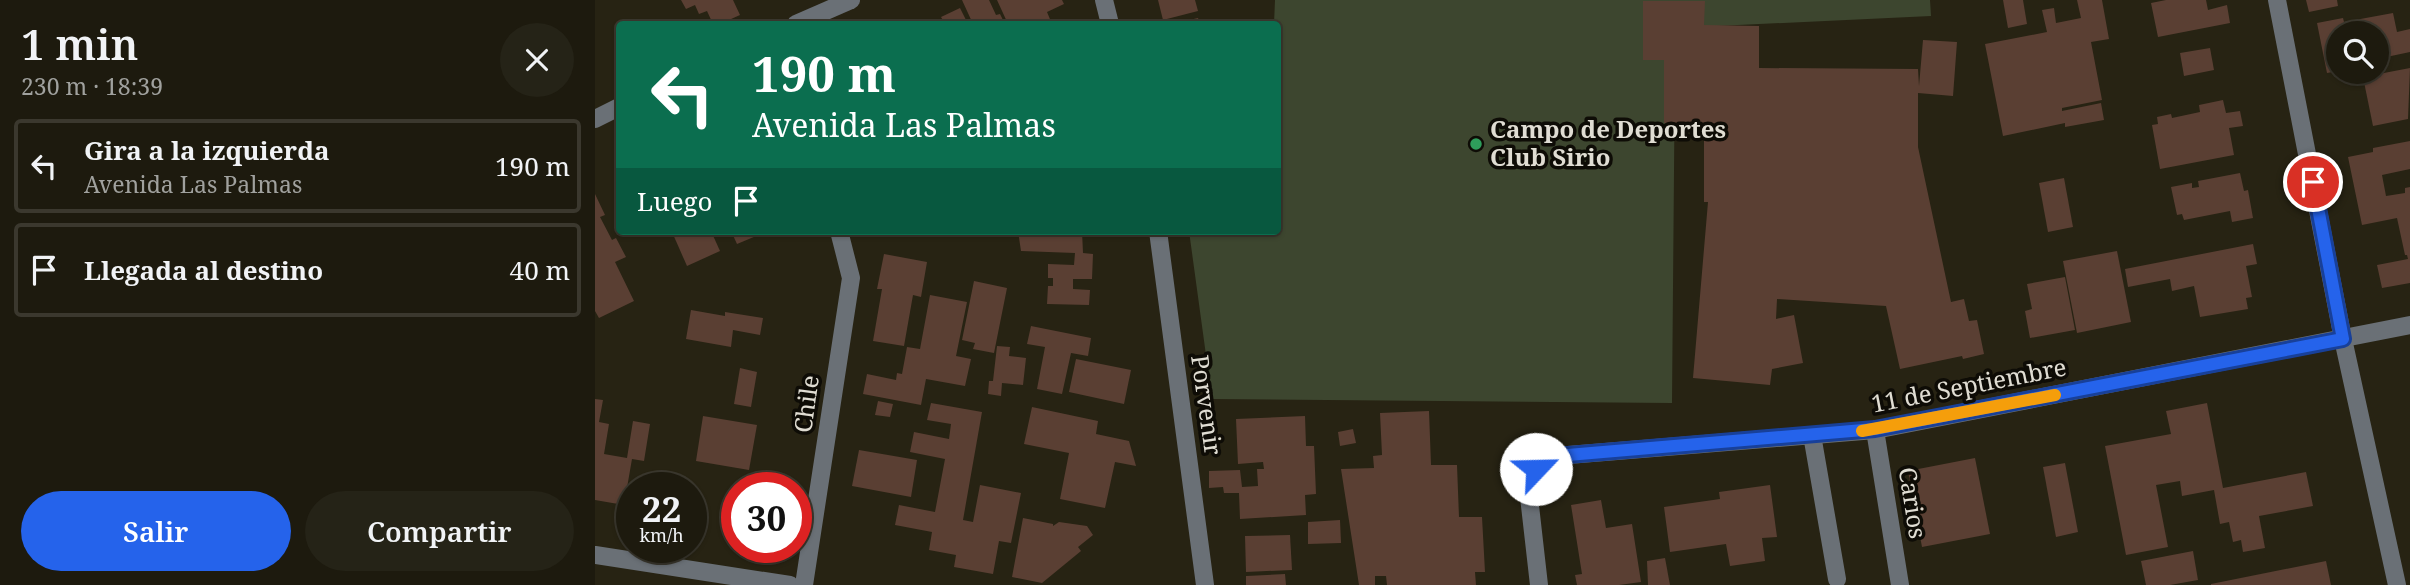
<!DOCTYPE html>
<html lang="es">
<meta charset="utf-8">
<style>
:root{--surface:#1d1a0e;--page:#252317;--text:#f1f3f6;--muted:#a0a19e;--line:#3b382e;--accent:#2563eb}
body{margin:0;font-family:"Noto Serif",serif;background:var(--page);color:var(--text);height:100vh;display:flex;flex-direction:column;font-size:26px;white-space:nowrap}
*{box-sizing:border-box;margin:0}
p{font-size:23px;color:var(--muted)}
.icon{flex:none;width:38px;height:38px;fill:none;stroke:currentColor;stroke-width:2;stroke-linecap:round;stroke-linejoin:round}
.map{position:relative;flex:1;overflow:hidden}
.details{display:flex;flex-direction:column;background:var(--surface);width:595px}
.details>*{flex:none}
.banner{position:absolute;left:21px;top:21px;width:665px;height:214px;border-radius:7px;box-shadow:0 2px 5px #0004,0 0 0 2px var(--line);background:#0b6e4f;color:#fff;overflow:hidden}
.buttons{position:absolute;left:1731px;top:21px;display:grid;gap:14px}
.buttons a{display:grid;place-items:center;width:63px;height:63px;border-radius:50%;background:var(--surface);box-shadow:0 2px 5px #0004,0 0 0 2px var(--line);font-size:35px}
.speed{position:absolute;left:21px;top:472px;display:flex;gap:14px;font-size:35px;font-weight:700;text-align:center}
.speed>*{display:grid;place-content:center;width:91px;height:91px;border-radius:50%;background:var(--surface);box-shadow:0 2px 5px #0004,0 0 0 2px var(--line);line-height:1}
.speed small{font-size:18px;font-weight:400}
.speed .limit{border:10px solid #d22;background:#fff;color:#111}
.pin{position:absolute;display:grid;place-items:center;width:60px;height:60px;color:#fff;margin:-30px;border:4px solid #fff;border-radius:50%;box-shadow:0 2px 7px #0007}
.me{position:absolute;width:77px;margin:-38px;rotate:66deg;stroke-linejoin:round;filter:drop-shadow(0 0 5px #0008)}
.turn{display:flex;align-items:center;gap:24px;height:147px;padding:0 21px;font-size:32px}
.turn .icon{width:91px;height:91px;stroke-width:2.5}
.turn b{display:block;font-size:49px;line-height:60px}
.then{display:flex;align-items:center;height:66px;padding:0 21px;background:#0003;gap:14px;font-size:26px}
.round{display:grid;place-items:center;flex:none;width:74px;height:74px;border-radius:37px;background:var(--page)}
.head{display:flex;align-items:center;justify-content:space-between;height:119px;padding:0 21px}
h1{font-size:42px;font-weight:600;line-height:52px}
.primary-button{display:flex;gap:14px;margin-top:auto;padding:14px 21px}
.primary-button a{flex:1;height:80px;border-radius:42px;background:var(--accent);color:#fff;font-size:28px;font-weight:600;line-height:80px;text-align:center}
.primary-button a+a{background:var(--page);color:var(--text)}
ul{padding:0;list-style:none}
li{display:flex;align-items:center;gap:21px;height:94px;margin:0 14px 10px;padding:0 7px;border:4px solid var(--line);border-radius:7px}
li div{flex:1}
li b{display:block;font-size:26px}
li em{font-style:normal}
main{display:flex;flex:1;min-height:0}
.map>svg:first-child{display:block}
.green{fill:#3d462f}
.building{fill:#5a3f33}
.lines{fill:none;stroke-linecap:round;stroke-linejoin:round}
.minor{stroke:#6a7076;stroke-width:18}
.route-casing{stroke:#184099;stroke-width:18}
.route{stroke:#2563eb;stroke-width:12}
.slow{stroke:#f59e0b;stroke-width:12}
.leisure-dot{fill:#2e9e5b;stroke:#0e0c06;stroke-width:2.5}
.labels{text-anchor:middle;stroke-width:7;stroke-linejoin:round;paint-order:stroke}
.poi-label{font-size:24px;font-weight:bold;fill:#e0ddd3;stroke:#0e0c06;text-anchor:start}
.street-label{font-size:24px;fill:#e0ddd3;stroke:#0e0c06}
</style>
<main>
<section class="details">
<div class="head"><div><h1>1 min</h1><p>230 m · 18:39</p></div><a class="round"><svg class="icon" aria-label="close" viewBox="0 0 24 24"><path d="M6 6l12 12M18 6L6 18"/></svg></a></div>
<ul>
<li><svg class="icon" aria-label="left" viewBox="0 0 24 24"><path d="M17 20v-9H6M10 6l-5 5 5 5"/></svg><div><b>Gira a la izquierda</b><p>Avenida Las Palmas</p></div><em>190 m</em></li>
<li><svg class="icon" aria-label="arrive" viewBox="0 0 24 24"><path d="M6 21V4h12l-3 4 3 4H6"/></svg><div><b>Llegada al destino</b></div><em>40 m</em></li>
</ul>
<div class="primary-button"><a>Salir</a><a>Compartir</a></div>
</section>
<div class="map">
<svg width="1815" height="585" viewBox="0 0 1815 585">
<rect width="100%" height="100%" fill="#272313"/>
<path class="green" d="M680,0h655l1,16 -214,10 -42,31 -3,346 -460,-4 -23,-168h88v-207h-3z"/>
<g class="building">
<path d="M86,0h52l7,15 -20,9h-7l-6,-13 -8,3 -4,-9 -9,4z"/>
<path d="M367,0h27l7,15 4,-1 5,10h-20l-1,-3 -11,3z"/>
<path d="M402,0h65l2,4 -17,8 5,12h-44z"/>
<path d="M563,0h37l3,11 -35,9z"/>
<path d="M1408,0h20l4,24 -19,4z"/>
<path d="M1482,0h25l7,39 -18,3 11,58 -40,8v3l39,-8 3,17 -39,7v-4l-62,13 -18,-92 62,-12 -5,-22 12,-2 2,15 25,-5z"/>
<path d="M1571,0h40l2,10 19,-5 3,18 -72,14 -7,-34z"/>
<path d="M1711,0h31l1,6 -29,6z"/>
<path d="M1048,1h62l-1,24 55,1v42l159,1 1,17 4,-46 34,2 -4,54 -35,-3v54l33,155 13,-3 5,22 8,-1 7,34 -21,5 -1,-3 -62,13 -14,-63 -109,-7 -1,20 18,-4 9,48 -31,6 -2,16 -77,-7 15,-176h-4v-78l-40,-1v-63h-21z"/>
<path d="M365,8l8,16h-23l-4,-7z"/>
<path d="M1798,13l4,19 13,-3v23l-33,7v-26h-39v38l-11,2 -10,-50 26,-5 1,4z"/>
<path d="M603,18l2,6h-24v-1z"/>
<path d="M1615,48l4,22 -30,6 -4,-23z"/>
<path d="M1815,68l-2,51 -35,7 -10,-49z"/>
<path d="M1628,100l3,13 14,-2 3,15 -14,2 5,27 -74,14 -8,-44 6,-1 -1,-7 14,-3 1,4 28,-6 -1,-7z"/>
<path d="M1815,141v28l-28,6 4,21 19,-3v-5l5,-1v96l-28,5 -5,-23 31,-6 -1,-4h-2l-8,-37 -35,7 -14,-68 25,-5v-4z"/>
<path d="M1645,173l4,18 4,-1 5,28 -21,4 -2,-11 -46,9 -2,-6 -5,1 -6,-28 21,-4v5l7,-1 -1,-6z"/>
<path d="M1469,178l9,49 -25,5 -9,-49z"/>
<path d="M0,194l10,21 -5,2 12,23 4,-2 10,19 -11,5 19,39 -35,17 -4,-7z"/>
<path d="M80,231h36l9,20 -33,15 -15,-34z"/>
<path d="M136,231h37l-31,13z"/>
<path d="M423,231h64l1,22 10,1 -1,25h-19v10l17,1 -1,15 -42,-1 1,-18h5v-8h-5v-14l26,1 1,-12 -54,-2z"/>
<path d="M1658,244l4,20 -11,2 6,31 -6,1 2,11 -48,8 -6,-31 -22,5 -2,-12 -42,8 -3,-18z"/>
<path d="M1522,251l14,71 -54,11 -14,-72z"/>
<path d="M289,254l43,8 -6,35 -8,-2 -9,51 -31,-5 9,-52h-5z"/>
<path d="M1470,277l10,53 -45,8 -5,-27 7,-2 -5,-25z"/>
<path d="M379,281l33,7 -13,65 -21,-4 2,-6 -13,-3z"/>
<path d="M335,295l37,7 -11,54 15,3 -6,27 -39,-7 -5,26 -58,-11 4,-20 29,6 1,-7 5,1 5,-27 13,2z"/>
<path d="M96,310l34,6v-4l38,6 -3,17 -27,-5 -2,17 -45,-8z"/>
<path d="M436,326l60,12 -3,18 -17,-3 -9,41 -25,-5 8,-42 -18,-3z"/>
<path d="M402,346l13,1 -1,9 17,2 -3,27 -21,-2 -1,13 -13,-2 1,-13h4z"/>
<path d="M481,359l55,11 -7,34 -55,-12z"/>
<path d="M145,368l17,4 -6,35 -17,-3z"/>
<path d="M0,399l8,1 -4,22 10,2 -5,30 23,4 6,-37 17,3 -6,37 -12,-2 -8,46 -29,-5z"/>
<path d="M283,401l15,3 -3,13 -15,-2z"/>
<path d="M336,403l51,9 -19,108 10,2 7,-37 41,8 -10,50 -12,-2 -6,33 -39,-7 2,-12 -27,-5 3,-18 -37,-7 4,-20 36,7 10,-53 -35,-7 4,-20 35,7 2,-15 -24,-4z"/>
<path d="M1612,403l16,85 83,-16 7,34 -54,10 6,32 -22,4 -2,-12 -8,2 -4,-20 -9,2 -6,-34 -32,6 -2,-15 -24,4 12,62 -42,8 -21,-109 66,-12 -5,-23z"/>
<path d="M437,407l66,14 -2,13 33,7 7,25 -21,-4 -10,46 -45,-9 9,-46 -45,-9z"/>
<path d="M834,411l2,54h26l2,52h23l3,55h-10l1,13h-89l-1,-9h-11v9h-16l-18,-116 33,-1 -1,-12 9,-1 -2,-42z"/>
<path d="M108,416l54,9 -8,45 -53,-9z"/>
<path d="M710,416l1,30h8l2,48 -11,1 1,20 -66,4 -1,-26h-15l-1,-6 -14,1v-17l31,-1 2,17 16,-1 -1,-17h7l-1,-7 -25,2 -2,-45z"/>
<path d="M758,429l3,14 -16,3 -2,-14z"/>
<path d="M264,450l58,10 -6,37 -59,-11z"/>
<path d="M1380,458l15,76 -68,13 -14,-76z"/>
<path d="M1470,463l13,69 -22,5 -13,-70z"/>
<path d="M1175,485l7,52 -15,1 3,23 -35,5 -4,-22 -56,8 -6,-45 56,-8 -1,-7z"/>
<path d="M1006,500l5,28 26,-4 9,58 -22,3h-42l-2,-10 7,-1 -11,-69z"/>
<path d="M428,518l30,6v2l6,-4 28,4 6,9 -15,12 3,4 -39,32 -30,-6z"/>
<path d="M745,520l1,23 -33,1v-22z"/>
<path d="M695,535l2,35 -46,2 -1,-36z"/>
<path d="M1598,551l5,29 -28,5h-24l-5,-24z"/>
<path d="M1070,558l5,27h-22l-1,-24z"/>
<path d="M1731,561l5,24h-120v-1z"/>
<path d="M690,574l1,11h-40v-9z"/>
</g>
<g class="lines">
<g class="minor">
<path d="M509,0l6,24"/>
<path d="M1682,0l66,339 54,246"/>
<path d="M201,24l55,-24"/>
<path d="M0,119l24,-12"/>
<path d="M563,231l47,354"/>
<path d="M1280,430l25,155"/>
<path d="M1217,435l25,144"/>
<path d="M0,555l195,30"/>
<path d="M209,585l47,-307 -12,-47"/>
<path d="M944,585l-10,-88 7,-28 20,-13 319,-26 535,-105"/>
</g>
</g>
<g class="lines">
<defs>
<path id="route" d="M941,469l20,-13 319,-27 468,-90 -30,-157"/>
</defs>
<use href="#route" class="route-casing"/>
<use href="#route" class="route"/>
<path class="slow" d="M1267,431l193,-36"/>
</g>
<circle class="leisure-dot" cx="881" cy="144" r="7"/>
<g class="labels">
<g class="poi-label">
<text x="895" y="138">Campo de Deportes<tspan x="895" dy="28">Club Sirio</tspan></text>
</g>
<g class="street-label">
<text transform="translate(1374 386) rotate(-11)" y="8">11 de Septiembre</text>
<text transform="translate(212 404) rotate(-82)" y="8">Chile</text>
<text transform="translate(611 405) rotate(82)" y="8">Porvenir</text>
<text transform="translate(1317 503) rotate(81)" y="8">Carios</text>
</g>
</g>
</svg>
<div class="buttons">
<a><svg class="icon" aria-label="search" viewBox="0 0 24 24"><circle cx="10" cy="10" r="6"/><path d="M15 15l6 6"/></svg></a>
</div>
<div class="speed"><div>22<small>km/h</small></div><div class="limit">30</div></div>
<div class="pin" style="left:1718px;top:182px;background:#d93025"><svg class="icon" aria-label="arrive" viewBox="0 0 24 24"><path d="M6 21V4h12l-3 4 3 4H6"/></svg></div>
<svg class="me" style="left:941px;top:469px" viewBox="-20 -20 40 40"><circle r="19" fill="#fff"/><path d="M0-13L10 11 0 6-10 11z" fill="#2563eb"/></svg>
<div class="banner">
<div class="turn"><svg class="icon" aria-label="left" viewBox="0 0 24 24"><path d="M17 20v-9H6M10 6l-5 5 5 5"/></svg><div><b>190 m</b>Avenida Las Palmas</div></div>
<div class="then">Luego<svg class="icon" aria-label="arrive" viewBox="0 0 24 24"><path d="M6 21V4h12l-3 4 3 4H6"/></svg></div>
</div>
</div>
</main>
